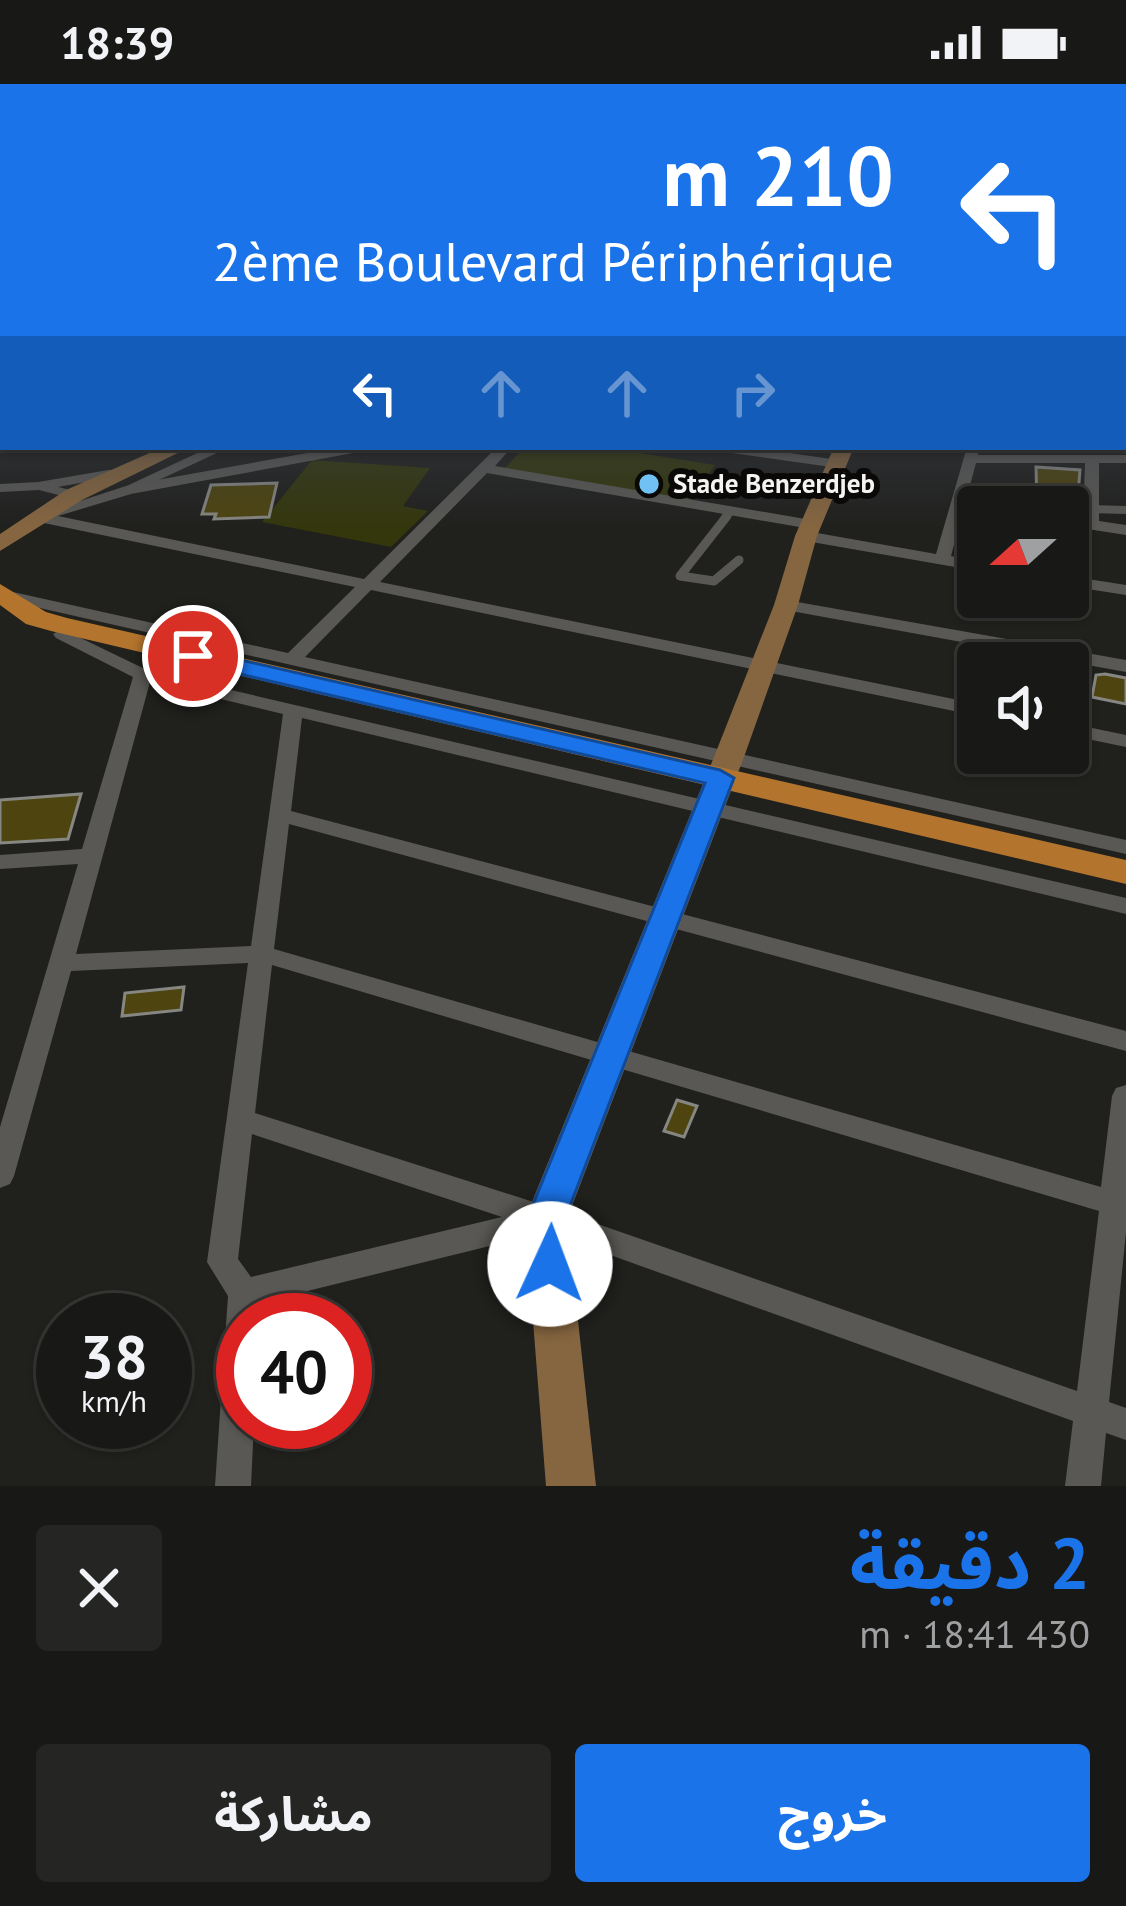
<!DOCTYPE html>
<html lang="ar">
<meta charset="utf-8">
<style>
:root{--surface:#181816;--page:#252523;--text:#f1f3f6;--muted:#9fa0a1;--line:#363735;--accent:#1a73e8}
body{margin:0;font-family:"PT Sans","Noto Sans Arabic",sans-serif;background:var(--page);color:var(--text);direction:rtl;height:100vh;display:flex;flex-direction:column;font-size:45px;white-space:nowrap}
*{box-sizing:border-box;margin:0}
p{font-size:39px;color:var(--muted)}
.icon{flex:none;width:66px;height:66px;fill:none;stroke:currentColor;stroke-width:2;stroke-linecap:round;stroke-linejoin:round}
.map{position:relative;height:1402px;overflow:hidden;direction:ltr}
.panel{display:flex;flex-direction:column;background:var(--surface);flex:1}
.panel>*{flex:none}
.banner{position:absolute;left:0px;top:0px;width:1128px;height:366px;box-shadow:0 3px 9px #0004,0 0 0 3px var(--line);direction:rtl;background:#1a73e8;color:#fff;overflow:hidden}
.needle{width:78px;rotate:249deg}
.fabs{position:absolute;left:957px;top:402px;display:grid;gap:24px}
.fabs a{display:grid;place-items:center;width:132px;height:132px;border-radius:12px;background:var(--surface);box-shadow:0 3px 9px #0004,0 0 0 3px var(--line);font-size:60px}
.speed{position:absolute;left:36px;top:1209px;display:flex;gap:24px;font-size:60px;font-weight:700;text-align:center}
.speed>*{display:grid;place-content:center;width:156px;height:156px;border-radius:50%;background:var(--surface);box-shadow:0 3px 9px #0004,0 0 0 3px var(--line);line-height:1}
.speed small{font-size:30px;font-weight:400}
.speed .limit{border:18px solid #d22;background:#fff;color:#111}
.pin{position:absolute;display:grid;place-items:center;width:102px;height:102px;color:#fff;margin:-51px;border:6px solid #fff;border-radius:50%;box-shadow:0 3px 12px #0007}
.me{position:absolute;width:132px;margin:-66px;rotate:2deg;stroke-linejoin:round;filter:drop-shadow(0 0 9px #0008)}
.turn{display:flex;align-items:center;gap:42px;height:252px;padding:0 36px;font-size:54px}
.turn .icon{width:156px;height:156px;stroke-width:2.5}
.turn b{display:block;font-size:84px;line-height:102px}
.lanes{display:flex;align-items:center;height:114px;padding:0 36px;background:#0003;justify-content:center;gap:60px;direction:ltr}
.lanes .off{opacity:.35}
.round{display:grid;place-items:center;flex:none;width:126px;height:126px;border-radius:12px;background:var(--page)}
.overview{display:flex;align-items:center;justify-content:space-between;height:204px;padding:0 36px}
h1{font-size:72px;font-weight:700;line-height:90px;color:var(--accent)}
.action{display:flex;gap:24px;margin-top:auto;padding:24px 36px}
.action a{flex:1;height:138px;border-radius:12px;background:var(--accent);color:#fff;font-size:48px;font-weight:700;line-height:138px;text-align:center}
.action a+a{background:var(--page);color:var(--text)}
.status{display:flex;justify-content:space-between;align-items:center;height:84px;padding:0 60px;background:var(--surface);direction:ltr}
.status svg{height:33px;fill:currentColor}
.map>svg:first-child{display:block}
.green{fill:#34370c}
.building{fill:#4d440f;stroke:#868682;stroke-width:3}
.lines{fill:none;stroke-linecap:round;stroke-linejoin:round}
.lane-far1{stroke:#595854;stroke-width:8}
.lane{stroke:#595854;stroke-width:9}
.street{fill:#595854;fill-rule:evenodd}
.secondary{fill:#866640;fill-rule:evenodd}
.primary{fill:#b3742d;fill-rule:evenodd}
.route{fill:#1a73e8;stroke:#114b97;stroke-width:3}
.poi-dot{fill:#72c1f5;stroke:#0a0908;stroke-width:4.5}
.labels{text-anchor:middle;stroke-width:12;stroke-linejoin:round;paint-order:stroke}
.far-poi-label{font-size:27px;font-weight:bold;fill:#f4f3f1;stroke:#0a0908;text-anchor:start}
</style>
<div class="status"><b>18:39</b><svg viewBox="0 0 49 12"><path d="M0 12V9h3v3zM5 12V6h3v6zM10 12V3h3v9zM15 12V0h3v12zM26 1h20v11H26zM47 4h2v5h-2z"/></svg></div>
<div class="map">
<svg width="1126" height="1402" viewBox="0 0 1126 1402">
<rect width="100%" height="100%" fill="#20201d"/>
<g class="green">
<path d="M525,363h77l113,18 -25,35 -186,-31z"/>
<path d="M312,376l118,8 -27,38 25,5 -37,36 -129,-25z"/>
</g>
<g class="building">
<path d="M1036,383l44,3 -3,37 -40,-3z"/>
<path d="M277,399l-8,34 -55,2 2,-5h-14l9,-29z"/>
<path d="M1105,590l21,4v26l-34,-7 4,-22z"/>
<path d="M81,710l-13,45 -68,4v-43z"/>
<path d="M184,903l-3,23 -59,6 3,-23z"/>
<path d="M677,1016l20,6 -13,31 -20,-6z"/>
</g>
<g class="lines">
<g class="lane-far1">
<path d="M0,404l39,-2"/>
<path d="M132,404l88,-41"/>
<path d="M74,411l-35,-9 70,-12"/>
<path d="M1090,425l36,1"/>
<path d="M724,435l7,-8"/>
</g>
<path class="lane" d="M727,432l-47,60 34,5 25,-21"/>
<g class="street">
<rect x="1125" y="258" width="1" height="8"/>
<rect x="1125" y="278" width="1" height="8"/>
<rect x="1125" y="309" width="1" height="8"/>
<path d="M341,363h30l-7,4 -233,43 -73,22 306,63 133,-132h15l-17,19 322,55 2,3 -8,5 -324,-56 -107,109 598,122v12l-607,-126 -66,67 821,183v14l-1126,-255v-8l4,-1 284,63 67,-66 -316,-65 -8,-5 98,-32z"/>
<path d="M711,363h37l90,13 7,4 -7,4 -120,-17z"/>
<path d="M967,363h12l-1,8h148v8h-27v58l27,4v10l-58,-9v-10l15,3 2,-56h-109l-25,93 27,5v10l-172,-30 -8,-5 8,-5 130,23z"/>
<path d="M1068,492l58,9v10l-58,-9z"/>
<path d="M786,516l340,60v12l-346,-63 -3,-4z"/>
<path d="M62,545l87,42 977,227v16l-824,-196 -11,93 835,220v20l-837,-227 -15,125 827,238 11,-91 4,-8 10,-3v147l-17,170 17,6v32l-20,-7 -5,53h-36l8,-65 -527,-189 -287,71 -1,17h-15v102h11l-3,64h-36l13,-190 -21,-34 41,-299 -177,8 -57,205 -4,8 -10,4v-61l78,-263 -78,5v-14l82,-6 51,-172 -77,-39 -3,-4zM150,598l133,32 -32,232 -175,8zM272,881l827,246 -22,180 -531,-185 -291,-93zM252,1050l250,83 -251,60 -13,-18z"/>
<path d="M1068,639l58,12v12l-58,-12z"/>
</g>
<g class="secondary">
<rect x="1125" y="323" width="1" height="12"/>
<path d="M163,363h27l-108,53 -82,51v-17l66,-44z"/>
<path d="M834,363h20l-37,89 -19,69 -54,152 -177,462 29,267h-50l-21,-267 189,-462 60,-152 21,-69z"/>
</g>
<path class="primary" d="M0,500l46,28 21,6 1059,242v24l-1075,-253 -25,-7 -26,-19z"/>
</g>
<linearGradient id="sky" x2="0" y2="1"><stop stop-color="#121210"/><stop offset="0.56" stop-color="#3c424c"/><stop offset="1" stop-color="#3c424c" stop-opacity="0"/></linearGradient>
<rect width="1126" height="446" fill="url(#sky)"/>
<path class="route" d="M193,565l527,121 14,8 -169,441 5,45 -6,12 -14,5 -14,-5 -6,-12 -3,-45 178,-436 -521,-122v-10z"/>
<circle class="poi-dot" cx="649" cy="400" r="12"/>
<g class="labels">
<g class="far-poi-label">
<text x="673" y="409">Stade Benzerdjeb</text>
</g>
</g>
</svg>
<div class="fabs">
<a><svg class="needle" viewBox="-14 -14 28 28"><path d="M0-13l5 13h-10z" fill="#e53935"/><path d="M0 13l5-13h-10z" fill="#9fa0a1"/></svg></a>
<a><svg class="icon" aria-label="sound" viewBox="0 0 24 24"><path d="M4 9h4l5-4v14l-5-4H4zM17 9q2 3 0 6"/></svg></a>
</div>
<div class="speed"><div>38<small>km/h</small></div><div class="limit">40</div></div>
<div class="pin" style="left:193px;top:572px;background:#d93025"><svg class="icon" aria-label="arrive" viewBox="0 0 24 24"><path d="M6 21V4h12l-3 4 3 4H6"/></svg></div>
<svg class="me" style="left:550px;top:1180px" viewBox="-20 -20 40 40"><circle r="19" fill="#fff"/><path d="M0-13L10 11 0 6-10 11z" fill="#1a73e8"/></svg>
<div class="banner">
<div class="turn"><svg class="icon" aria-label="left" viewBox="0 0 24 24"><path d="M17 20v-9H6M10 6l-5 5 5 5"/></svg><div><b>210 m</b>2ème Boulevard Périphérique</div></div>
<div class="lanes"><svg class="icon" aria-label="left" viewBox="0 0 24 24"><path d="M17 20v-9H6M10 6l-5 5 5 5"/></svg><svg class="icon off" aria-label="ahead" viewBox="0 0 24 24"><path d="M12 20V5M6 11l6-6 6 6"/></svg><svg class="icon off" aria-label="ahead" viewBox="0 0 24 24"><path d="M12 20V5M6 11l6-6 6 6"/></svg><svg class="icon off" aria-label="right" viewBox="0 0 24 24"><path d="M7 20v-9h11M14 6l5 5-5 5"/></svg></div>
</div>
</div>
<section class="panel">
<div class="overview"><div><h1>2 دقيقة</h1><p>430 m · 18:41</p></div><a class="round"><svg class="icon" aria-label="close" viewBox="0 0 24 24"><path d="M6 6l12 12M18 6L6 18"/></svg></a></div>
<div class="action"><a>خروج</a><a>مشاركة</a></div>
</section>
